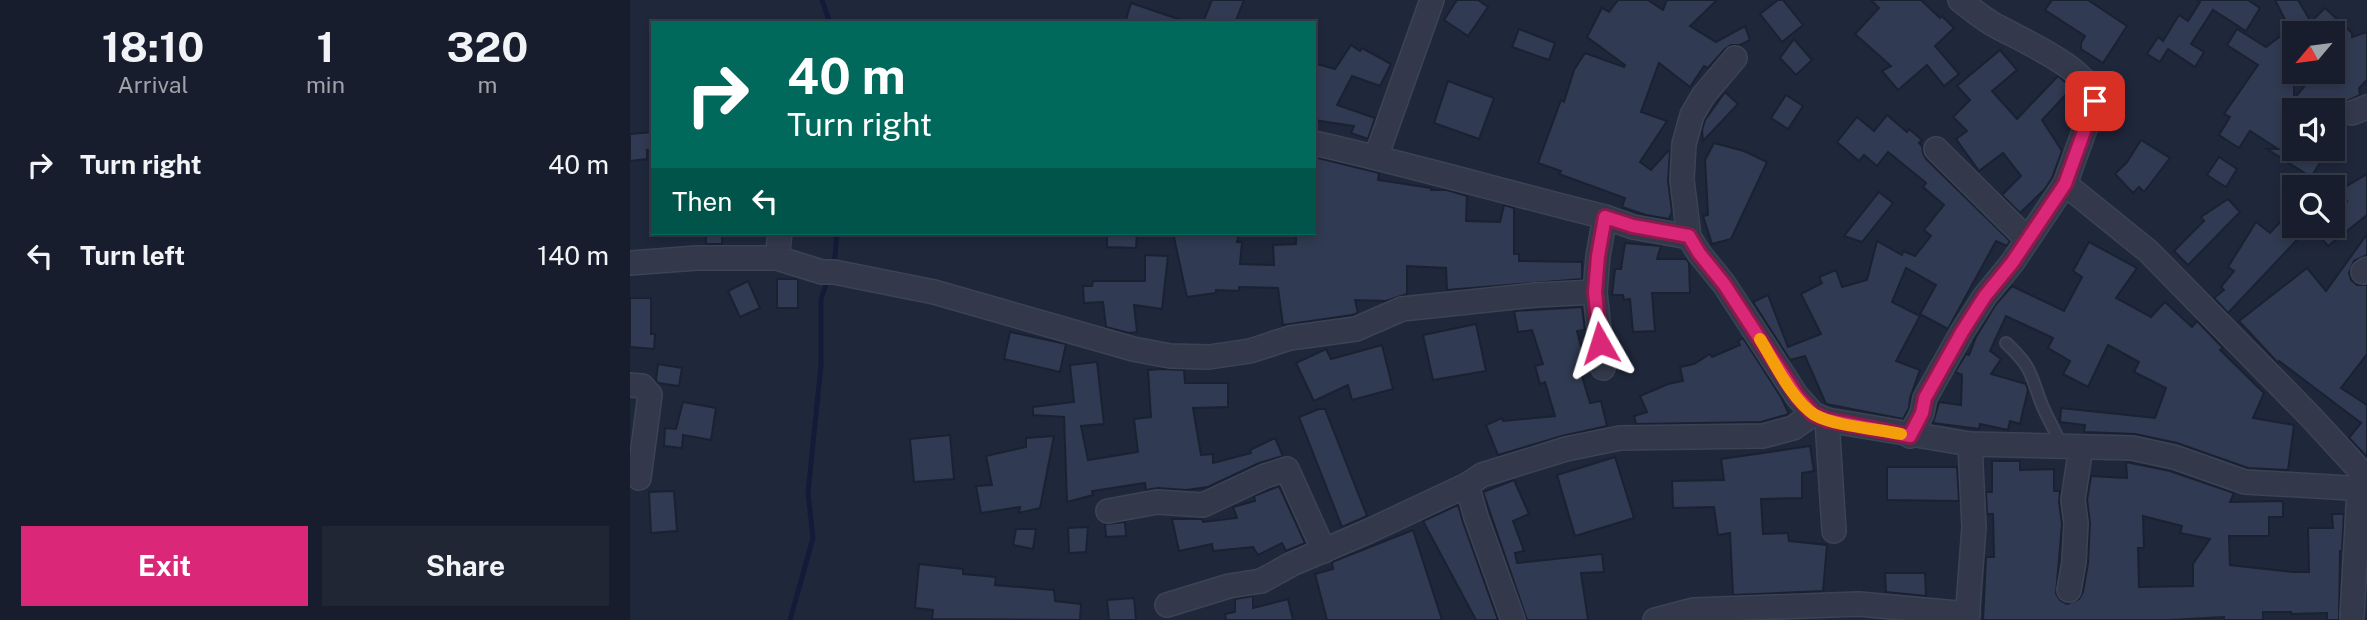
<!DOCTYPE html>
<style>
:root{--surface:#171d2c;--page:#202634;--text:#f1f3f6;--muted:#9ea2a9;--line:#363b48;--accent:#db2777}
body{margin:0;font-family:"Public Sans",sans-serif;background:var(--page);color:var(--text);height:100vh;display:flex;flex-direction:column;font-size:26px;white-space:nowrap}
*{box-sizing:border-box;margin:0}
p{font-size:23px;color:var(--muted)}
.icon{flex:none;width:38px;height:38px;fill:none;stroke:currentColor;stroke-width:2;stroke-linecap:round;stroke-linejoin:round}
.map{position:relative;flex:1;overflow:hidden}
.drawer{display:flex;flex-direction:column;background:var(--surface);width:630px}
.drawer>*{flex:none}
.banner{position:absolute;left:21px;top:21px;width:665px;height:214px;border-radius:0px;box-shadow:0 4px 10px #0003,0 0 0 2px var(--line);background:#00695c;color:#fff;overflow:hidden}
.needle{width:46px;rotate:241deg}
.tools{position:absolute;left:1652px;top:21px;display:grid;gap:14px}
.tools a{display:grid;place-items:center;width:63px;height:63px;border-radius:0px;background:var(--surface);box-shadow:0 4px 10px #0003,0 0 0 2px var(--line);font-size:35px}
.pin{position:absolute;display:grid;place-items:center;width:60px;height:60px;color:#fff;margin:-30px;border-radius:14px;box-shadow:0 4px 10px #0006}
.me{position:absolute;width:77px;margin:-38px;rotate:354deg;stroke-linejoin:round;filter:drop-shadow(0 0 5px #0008)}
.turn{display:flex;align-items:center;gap:24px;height:147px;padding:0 21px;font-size:32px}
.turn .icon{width:91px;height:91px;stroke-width:2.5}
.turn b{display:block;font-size:49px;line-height:60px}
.then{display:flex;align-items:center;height:66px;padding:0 21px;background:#0003;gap:14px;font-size:26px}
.eta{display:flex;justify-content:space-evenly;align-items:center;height:119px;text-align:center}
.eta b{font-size:42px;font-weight:700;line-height:49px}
.primary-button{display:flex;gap:14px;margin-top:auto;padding:14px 21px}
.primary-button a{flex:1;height:80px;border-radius:0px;background:var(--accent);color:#fff;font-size:28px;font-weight:700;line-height:80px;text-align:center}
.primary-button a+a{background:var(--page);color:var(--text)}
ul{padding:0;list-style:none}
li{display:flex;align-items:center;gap:21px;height:91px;padding:0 21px}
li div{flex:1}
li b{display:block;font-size:26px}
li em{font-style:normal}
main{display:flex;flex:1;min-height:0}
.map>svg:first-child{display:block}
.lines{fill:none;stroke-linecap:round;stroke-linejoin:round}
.stream{stroke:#121c39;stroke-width:5}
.building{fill:#303a52;stroke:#1a2132;stroke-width:2;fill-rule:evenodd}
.service-casing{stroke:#3c4355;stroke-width:14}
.minor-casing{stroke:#3c4355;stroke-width:26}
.service{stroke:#33394b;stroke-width:10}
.minor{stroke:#33394b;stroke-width:23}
.route-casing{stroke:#8e194d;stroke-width:18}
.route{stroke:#db2777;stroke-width:12}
.slow{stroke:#f59e0b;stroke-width:12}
</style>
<main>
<section class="drawer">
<div class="eta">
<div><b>18:10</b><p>Arrival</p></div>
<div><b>1</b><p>min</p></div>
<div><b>320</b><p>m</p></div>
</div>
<ul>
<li><svg class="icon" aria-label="right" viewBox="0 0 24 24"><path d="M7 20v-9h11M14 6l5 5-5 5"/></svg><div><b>Turn right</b></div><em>40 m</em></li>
<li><svg class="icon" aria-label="left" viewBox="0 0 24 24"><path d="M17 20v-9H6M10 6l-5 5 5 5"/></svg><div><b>Turn left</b></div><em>140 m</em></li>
</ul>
<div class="primary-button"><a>Exit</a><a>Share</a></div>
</section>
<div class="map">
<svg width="1737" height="620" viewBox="0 0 1737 620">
<rect width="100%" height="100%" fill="#1f273b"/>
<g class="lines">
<g class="stream">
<path d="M192,0l8,23"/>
<path d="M202,267l3,-11 2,-23"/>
<path d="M160,620l23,-82 -5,-45 13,-128v-66l8,-22"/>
</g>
</g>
<g class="building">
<path d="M582,0h32l-9,23h-22l-9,-3z"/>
<path d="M827,0h21l10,7 -20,29 -24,-16z"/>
<path d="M988,0h30l15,10 4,-10h50l-27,26 26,16 29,-16 5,14 -10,5h-9l-6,4 -17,19 -4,-2 -14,21 -31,-24 -18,49 26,9 -27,41 11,8 17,-19 2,1 -2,29 4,30 -3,8 -23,-4 -24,-8 3,-9 -66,-24 2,-3 -23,-8 23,-63 3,2 10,-32 11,-17 39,14 1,-2 -38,-28 15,-29 7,4z"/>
<path d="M1148,0h5l20,25 -21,17 -22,-28z"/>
<path d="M1241,0h50l19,18 2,-2 12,12 -19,18 24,28 -15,12 -17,-21 -29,25 -16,-19 9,-5 -36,-32 24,-26z"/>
<path d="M1422,0h36l39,26 -24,37 -22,-14v-6l4,-7 -40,-26z"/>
<path d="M1567,0h51l12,8 -14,23 -33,-21 -22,34 13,8 -9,15 -27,-18 -8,13 -13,-8 11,-17 5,4 16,-26 9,6 12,-19z"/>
<path d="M1645,0h23l13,22 14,-14 27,25v4l15,-5v48l-8,8 1,7 -19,9 -2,11 -6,2v-7h-39v39h35l-18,28 -44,-28h11l-28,-18 -11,17 -20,-13 11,-18 -6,-3 34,-49 -31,-20 10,-16 29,18 24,-18zM1664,33h39v39h-17l-22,27z"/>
<path d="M501,3l50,17 -1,3h-55z"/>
<path d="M889,29l36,14 -6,17 -37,-13z"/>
<path d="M1164,39l18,21 -16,15 -16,-17z"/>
<path d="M721,45l9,6 2,-3 29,16 -11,22 -28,-10 -15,29 38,13 -7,21 -17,-6 3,-7 -40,-6v-57l21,6z"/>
<path d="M1370,50l17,20 -25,21 25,28 41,-43 14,12 -30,32 20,31 -10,27 -7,11 -25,24 -18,-18 19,-19 -18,-23 -24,18 -23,-32 11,-8 -14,-14 17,-17 -13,-14z"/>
<path d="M818,81l46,17 -15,41 -45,-16z"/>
<path d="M1095,92l13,12 -35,37 -1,-11 3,-10z"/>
<path d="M1156,95l17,11 -15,23 -17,-11z"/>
<path d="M1257,115l20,17 2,-3 13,11 -3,3 3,3 1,7 3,6 84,82 -3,5 -11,-5 -48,88 -28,-15 16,-29 -30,-17 -14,34 28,14 -24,45 24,9 -10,28 -1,10 -6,11 -77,-15 -21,-48 -15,4 -37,-58 15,-7 20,52 33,-13 -20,-40 21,-11 -3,-6 17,-7 6,17 25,-7 10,-39 25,14 1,-4 12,5 16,-20 -7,-6 20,-25 -21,-18 3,-4 -38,-31 -11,14 -13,-11 -5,6 -22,-19 20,-25 17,14z"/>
<path d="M23,132v19l-6,-1v9l-17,2v-27z"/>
<path d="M1511,140l29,18 -26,34 -5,-5 -6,6 -18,-19 12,-12z"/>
<path d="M1084,143l30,8 23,11 -36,77 -19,5 -9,-28 5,-1 -3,-55z"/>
<path d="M684,157l65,16 -1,7 53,8v2h16l20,6 -1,25 34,1 4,-17 10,3v46h5v7l63,1v17l-135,11 -1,-22 -39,-2v28l-21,7 -31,-1 3,13 -6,2 -69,10 -5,-37 -39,-1v4l-23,-1v3l-29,4 -14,-64h66l-2,9h5l-2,22 34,1 -1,-20 23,-1v-11h18z"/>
<path d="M1589,157l18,12 -11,18 -19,-12z"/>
<path d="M1737,174v41l-39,31 -17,-20h22v-14l14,-11 -7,-11z"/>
<path d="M1249,192l14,11 -31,39 -18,-6z"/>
<path d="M1598,199l12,13 -52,53 -14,-14 30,-30 -3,-4z"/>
<path d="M1664,207v19h16l-82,87 -14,-15 10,-8 -3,-3 13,-16 -6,-4 28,-45 14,11z"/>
<rect x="76" y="233" width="16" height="11"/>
<path d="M477,233h30l-1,15 -29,-1z"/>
<path d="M1737,234v21l-13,6 -5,12 2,7 6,5h10v69l-26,34 26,17v52l-18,-19 12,-15 -82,-62 -1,2 -39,-42 68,-53 19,23z"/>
<path d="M1459,242l48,26 -21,30 35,19 14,-15 27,25 5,-6 26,27 -3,2 44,43 -11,25 41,7 -6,45 -40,-2 -71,-25 -42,-9 -51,-2 1,-7 -25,-3 1,-14 94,10 11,-30 -32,-16 5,-10 -31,-17 -20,42 -25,-13 7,-13 -22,-13 5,-10 -47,-22 -16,35 11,8 -10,15 35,10 2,6 -8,34 -10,-3 -2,9 -28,-6 -1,5 -46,-6 6,-21 22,3 1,-30 -7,-3 11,-18 3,1 7,-18 20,-33 16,-18 52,25 18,-34 -9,-6z"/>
<path d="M995,243l36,3 -4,13h29l3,4 1,30h-38l3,38 -22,1 -3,-33 -6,1 -1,-5h-11l3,-26h6z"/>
<path d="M515,255l23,1 -6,53 -28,-4 3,27 -8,1 -23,-6 -3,-25 -19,1 -1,-17h9l1,-5h52z"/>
<rect x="147" y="279" width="21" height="29"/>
<path d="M118,281l12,27 -20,9 -12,-26z"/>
<path d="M0,298h21v36h4l-1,15 -24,-2z"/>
<path d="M952,307l3,23 -8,1 9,33 -7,2 11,37 11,-2 6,25 -45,10 -64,19 -12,-30 16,-7 1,3 52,-5 -10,-34 -5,2 -5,-18 8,-2 -11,-34 -14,2 -4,-21z"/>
<path d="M846,324l10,47 -53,9 -10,-45z"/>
<path d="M380,332l56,12 -6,28 -56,-13z"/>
<path d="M1113,338l38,59 8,17 -28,8 -125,2 -2,-8 13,-4 -7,-16 28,-12 15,-3 -3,-14 14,-3 16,-10 2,3 28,-12 -2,-4z"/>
<path d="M752,345l11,44 -41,11 -4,-15 -34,16 -18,-38 30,-14 5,10z"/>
<path d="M467,362l7,62 -23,2 7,34 50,-8 -4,-33 17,-2 -3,-47 14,-1 22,1 1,13h43v24l-35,1 8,47 12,-1v9l38,-10 -1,-3 25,-12 8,18 -24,7 -51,24 -22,3 -28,-2 -12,2 -1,-7 -53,8 1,4 -26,7 -3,-85 -31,-2v-8l41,-5 -4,-37z"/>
<path d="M28,364l24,4 -3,18 -21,-3 -2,-3z"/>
<path d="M53,402l33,6 -5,32 -28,-5 -1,13 -18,-2 1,-18 11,1z"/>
<path d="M689,409h6l42,107 -25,11 -43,-110z"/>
<path d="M320,435l4,44 -40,3 -4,-43z"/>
<path d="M424,436l-14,72 -21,5 1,-6 -39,6 -5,-27 16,-1 -6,-29 40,-9v-9z"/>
<path d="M1180,446l4,25 -12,2v25l-41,1 2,35 25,-1 1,8 38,4 -4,46 -90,4 -3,-62 -12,2 -4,-28 -41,1 -1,-27 52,-1 -3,-21z"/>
<path d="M985,457l19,61 -59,18 -18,-61z"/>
<path d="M1362,461h28v9l34,-1v22h6l-1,11 3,22 -6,70 5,7 6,3 12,-5 4,-7 5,-29 2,-40 -3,-23 4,-24 36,2 -1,-16 44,9 64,22 -4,9 53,-1v16h-14v19h-40l1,29 63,7h16l-1,-44h25l-1,-14h12l-2,37h-2l-1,69h-12v-7l-36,1v-2h-28v8h-39v-3l-53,3h-188l3,-63h8l-1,-43h-6l-1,-22h6zM1513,516l39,10 -2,7 30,6 -17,25v22l-54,1 -1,-39h6z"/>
<path d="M1257,467h70l2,34 -72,-1z"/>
<path d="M884,480l15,34 -16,7 11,30 -9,2 2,10 85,-9 2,18 -23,1 7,47h-61l-44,-128z"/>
<path d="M649,486l26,57 -19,8 -4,-8 -24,12 -5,-8 -40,4 -1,-7 -33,7 -7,-32h30l1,3 34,-4 -4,-11 22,-6 -1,-5z"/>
<path d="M44,491l3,40 -26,2 -2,-41z"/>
<path d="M828,505l5,17 35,98h-22l-53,-99z"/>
<path d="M495,522l1,14 -20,1 -1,-13z"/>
<path d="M458,527l-2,25 -17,1 -1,-25z"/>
<path d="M386,529h20l-3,20 -20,-4z"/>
<path d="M783,530l29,90h-115l-12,-46 18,-5 -1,-7z"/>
<path d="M289,564l44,5v5l33,3 -1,8 59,5 1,11 26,3 -1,16 -148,-1 1,-9 -18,-2z"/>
<path d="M1255,573h40l1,23 -40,-4z"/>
<path d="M623,596v12l35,-9 5,21h-67l-1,-6 10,-2v-13z"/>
<path d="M504,598l2,22h-27l-2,-20z"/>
</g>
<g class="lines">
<defs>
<path id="service" d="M1376,343c27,25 24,31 36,62 6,14 14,28 20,41"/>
<g id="minor">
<path d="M1105,58l-32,38 -11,19 -8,29 -2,36 7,57 10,16 25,31 73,112 16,18 14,6 143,24 162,4 42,9 71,25 122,7"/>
<path d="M1722,113l15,-6"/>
<path d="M684,143c98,22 194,50 291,74"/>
<path d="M1306,149l91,90"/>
<path d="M746,157l56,-157"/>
<path d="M1435,184l83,67 162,165 57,62"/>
<path d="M147,258l3,-25"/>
<path d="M0,263l67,-5h80l45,14h12l100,20 199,57 37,7 39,1 41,-6 40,-13 66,-9 46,-20 134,-14 59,-3"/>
<path d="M1733,272l4,-3"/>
<path d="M973,368l-8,-76 3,-36 7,-39 28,10 56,10"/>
<path d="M0,385l12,1 8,9 -11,83"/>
<path d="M1197,420l7,111"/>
<path d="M1280,436l12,-23 3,-15 37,-66 23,-36 27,-33 53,-79 30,-83c-4,-33 -77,-62 -104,-78 -11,-7 -21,-15 -31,-23"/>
<path d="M478,511l49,-9 46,3 62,-29 22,-7 37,82"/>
<path d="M1439,590l5,-28 2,-39 -3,-23 8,-53"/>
<path d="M537,605l62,-19 32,-5 31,-17 77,-33 98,-46"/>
<path d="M1722,616l7,-127"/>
<path d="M883,620l-37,-103 -9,-32 15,-10 84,-26 54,-11 143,-2 30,-8 20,-14"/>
<path d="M1025,620l38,-10 166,-6 109,10"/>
<path d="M1337,620l7,-93 -4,-83"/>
</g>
</defs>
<use href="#service" class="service-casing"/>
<use href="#minor" class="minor-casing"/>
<use href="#service" class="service"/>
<use href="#minor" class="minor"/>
</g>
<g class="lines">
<defs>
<path id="route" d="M970,343l-5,-51 3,-36 7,-39 28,9 56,10 10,17 25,31 73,112 16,18 14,6 83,16 12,-23 3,-15 37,-66 23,-36 27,-33 53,-79 30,-83"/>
</defs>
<use href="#route" class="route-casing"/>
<use href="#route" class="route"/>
<path class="slow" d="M1130,339c13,21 33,63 55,76 19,11 63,14 86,19"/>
</g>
</svg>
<div class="tools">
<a><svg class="needle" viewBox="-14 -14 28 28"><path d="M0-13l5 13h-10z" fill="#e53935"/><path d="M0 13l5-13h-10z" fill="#9ea2a9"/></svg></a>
<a><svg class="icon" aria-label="sound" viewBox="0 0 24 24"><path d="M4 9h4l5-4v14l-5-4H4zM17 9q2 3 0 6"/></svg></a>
<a><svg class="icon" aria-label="search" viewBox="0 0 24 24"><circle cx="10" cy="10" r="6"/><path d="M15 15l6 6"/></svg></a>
</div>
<div class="pin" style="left:1465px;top:101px;background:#d93025"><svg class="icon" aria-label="arrive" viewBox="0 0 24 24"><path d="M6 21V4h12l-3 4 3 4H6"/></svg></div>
<svg class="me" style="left:970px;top:343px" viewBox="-20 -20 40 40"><path d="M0-17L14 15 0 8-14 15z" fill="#db2777" stroke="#fff" stroke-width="4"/></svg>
<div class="banner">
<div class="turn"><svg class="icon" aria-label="right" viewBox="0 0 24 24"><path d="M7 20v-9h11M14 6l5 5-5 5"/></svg><div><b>40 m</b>Turn right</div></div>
<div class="then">Then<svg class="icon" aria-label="left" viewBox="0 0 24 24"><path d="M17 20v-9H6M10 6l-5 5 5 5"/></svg></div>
</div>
</div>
</main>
